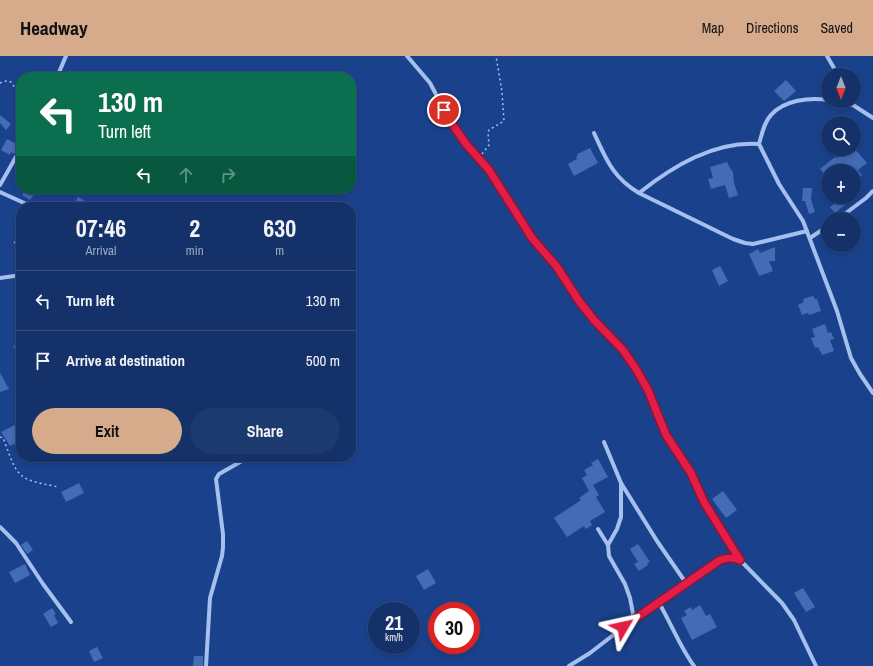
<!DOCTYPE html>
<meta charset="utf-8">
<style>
:root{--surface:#143269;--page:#1d3a6f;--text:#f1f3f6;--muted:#9daac0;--line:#334d7d;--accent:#d6ab8b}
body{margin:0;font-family:"Archivo Narrow",sans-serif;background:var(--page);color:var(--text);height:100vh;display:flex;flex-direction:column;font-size:15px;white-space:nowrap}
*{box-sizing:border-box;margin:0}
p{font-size:13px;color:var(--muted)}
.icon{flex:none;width:22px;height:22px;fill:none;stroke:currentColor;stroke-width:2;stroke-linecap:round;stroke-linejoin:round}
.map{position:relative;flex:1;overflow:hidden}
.details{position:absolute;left:16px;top:146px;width:340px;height:260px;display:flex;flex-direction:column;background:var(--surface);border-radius:16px;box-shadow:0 2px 6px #0003,0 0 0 1px var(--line)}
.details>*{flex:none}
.hud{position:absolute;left:16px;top:16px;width:340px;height:122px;border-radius:16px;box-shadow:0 2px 6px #0003,0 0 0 1px var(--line);background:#0b6e4f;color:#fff;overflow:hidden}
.needle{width:26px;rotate:180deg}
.controls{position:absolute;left:821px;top:12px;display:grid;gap:8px}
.controls a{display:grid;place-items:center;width:40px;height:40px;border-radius:50%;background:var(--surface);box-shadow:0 2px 6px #0003,0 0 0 1px var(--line);font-size:20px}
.speed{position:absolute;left:368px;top:546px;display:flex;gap:8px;font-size:20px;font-weight:700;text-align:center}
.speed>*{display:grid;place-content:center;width:52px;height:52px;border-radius:50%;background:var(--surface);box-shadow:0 2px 6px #0003,0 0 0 1px var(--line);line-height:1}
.speed small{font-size:10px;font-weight:400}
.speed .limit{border:6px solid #d22;background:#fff;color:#111}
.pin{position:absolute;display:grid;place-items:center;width:34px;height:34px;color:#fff;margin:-17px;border:2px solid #fff;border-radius:50%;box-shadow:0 1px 4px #0007}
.me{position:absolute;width:44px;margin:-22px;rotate:54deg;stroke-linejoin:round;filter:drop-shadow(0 0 3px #0008)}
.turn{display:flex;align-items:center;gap:14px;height:84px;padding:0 16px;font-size:18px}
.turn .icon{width:52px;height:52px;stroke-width:2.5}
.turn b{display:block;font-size:28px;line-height:34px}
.lanes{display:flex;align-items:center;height:38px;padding:0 16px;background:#0003;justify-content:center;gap:20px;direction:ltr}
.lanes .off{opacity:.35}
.eta{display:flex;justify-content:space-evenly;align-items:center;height:68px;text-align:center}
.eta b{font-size:24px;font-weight:700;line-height:28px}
.button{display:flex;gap:8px;margin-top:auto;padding:8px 16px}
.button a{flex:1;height:46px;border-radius:24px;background:var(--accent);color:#111;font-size:16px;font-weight:700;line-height:46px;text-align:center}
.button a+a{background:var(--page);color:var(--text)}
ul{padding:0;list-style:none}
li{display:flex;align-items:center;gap:12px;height:60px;padding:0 16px;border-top:1px solid var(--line)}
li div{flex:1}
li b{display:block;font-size:15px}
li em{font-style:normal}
header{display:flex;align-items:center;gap:24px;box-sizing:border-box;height:56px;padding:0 20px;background:var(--accent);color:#111}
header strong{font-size:19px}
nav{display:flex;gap:22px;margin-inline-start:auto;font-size:14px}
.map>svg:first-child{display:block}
.building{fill:#436cb5}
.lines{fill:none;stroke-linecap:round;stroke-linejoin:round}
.path{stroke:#a6c0ee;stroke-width:1.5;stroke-dasharray:2 3;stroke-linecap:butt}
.street{stroke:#a6c0ee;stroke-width:4}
.route-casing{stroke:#92132f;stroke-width:10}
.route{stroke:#e11d48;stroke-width:7}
</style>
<header>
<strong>Headway</strong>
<nav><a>Map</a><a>Directions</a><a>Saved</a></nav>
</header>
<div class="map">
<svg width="873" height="610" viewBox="0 0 873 610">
<rect width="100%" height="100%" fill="#1a428c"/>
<g class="building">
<path d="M786,24l10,11 -12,10 -10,-10z"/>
<path d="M0,59l11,9 -5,6 -6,-7z"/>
<path d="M7,83l12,6 -5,9 -3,-2 -1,3 -9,-5z"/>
<path d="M590,92l8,15 -24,13 -6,-12 9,-5 -1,-2 2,-2 -1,-1z"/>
<path d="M848,93h7l12,14 -9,7 4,5 -8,7v-11h-26v7l-8,-9 15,-12 2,1z"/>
<path d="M727,106l3,6 3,4 1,11 4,12 -9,3 -4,-13 -14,4 -3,-10 5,-1 -3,-11z"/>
<path d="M803,132h9l-1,11 4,13 -6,2 -4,-13h-3z"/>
<path d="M26,133h11l-7,11 -8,-5z"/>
<path d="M78,141l7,4 8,6h-14l-5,-3z"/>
<path d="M843,141l4,6 -12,10 -5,-6z"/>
<path d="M775,191v14h-6l4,10 -14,5 -10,-22 9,-5 2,4z"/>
<path d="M720,210l8,15 -9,5 -7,-16z"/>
<path d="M813,240l2,3h2l4,12 -12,4 -1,-2 -6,2 -4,-10 6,-3 -1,-3z"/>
<path d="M825,268l3,9 3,-1 3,7 -4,1 4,11 -12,4 -4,-8 -3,1 -4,-10 4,-1 -3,-8z"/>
<path d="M21,286v19l-8,-15z"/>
<path d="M0,317l9,16 -9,3z"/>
<path d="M21,366v19l-11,5 -9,-14z"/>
<path d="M598,403l10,18 -15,8 6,10 -3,2 9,15 -15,9 2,4 -6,4 -2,-3 -17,11 -13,-19 27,-18 -2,-2 10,-7 -7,-13 5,-3 -3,-5 9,-5 -2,-2z"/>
<path d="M79,427l5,10 -18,9 -5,-10z"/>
<path d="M723,435l14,19 -11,8 -14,-19z"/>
<path d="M27,485l6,9 -6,4 -6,-9z"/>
<path d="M638,488l12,18 -3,1 1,2 -9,6 -5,-7 4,-2 -8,-13z"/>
<path d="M25,508l5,11 -15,8 -6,-11z"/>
<path d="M428,513l8,14 -12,7 -8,-14z"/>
<path d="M803,532l12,19 -9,5 -12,-19z"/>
<path d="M700,549l6,11 4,-2 7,13 -25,13 -11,-22 6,-3 -3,-4 7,-4 1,3z"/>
<path d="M52,552l4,6 -2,1 4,8 -7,4 -8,-13z"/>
<path d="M97,591l6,11 -9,4 -5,-11z"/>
<path d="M194,600h9v10h-10z"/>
</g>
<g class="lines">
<g class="path">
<path d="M0,27l6,-2 5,1 4,6"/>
<path d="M482,98l7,-9 -1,-12 1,-3 15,-9 -2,-29 -6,-36"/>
<path d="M14,186l7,6"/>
<path d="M0,381l3,1c5,11 9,29 18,37 9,8 26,9 37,12"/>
</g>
<g class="street">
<path d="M407,0l23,27 20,38 16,23 23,26 43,68 25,29 22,34 15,19 29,31 13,18 12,21 12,32 6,13 25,38 13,29 36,58"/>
<path d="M827,0l11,19"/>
<path d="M57,21l9,-21"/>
<path d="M828,44c-18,-3 -44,0 -57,15 -7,7 -9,19 -12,29l20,40 24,37 34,90 14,47 9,16 13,19"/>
<path d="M834,45l19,4 20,13"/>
<path d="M594,77c12,26 19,45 45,60 34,-27 75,-52 120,-49"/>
<path d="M0,129l21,-37"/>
<path d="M0,136l33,15"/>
<path d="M639,137l94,46 12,4 8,1 54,-13"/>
<path d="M838,163l28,-21 7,-7"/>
<path d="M810,182l18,-12"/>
<path d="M0,222l21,-3"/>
<path d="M604,386l17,41 36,58 29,42"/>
<path d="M0,471l16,16 27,41 28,38"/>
<path d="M598,473l10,16 1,11 16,28 5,14 4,21"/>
<path d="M608,489l9,-16 4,-12v-34"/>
<path d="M659,547c12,20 21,44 35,63"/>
<path d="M206,610l4,-68 12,-42 1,-9v-13l-7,-55 3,-5 30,-17"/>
<path d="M569,610l21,-13 44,-34 86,-59 6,-2h8l6,2 42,43 12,17 22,46"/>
</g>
</g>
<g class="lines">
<defs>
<path id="route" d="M444,54l6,11 16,23 23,26 43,68 25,29 22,34 15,19 29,30 13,19 12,21 18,45 25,38 13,29 36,58c-8,-3 -13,-2 -20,0l-97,67"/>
</defs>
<use href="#route" class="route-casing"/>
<use href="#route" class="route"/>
</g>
</svg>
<div class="controls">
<a><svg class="needle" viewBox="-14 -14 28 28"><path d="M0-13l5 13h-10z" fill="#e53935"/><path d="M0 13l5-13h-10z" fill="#9daac0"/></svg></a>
<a><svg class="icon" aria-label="search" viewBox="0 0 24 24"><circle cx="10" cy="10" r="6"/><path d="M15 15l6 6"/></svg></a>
<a>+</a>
<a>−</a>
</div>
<div class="speed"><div>21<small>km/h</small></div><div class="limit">30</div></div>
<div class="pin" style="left:444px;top:54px;background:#d93025"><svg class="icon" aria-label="arrive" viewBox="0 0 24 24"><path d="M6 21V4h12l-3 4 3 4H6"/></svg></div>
<svg class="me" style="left:623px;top:571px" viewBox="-20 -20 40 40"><path d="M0-17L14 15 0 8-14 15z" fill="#e11d48" stroke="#fff" stroke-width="4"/></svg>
<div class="hud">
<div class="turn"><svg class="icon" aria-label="left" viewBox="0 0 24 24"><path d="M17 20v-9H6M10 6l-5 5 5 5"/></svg><div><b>130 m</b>Turn left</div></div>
<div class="lanes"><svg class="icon" aria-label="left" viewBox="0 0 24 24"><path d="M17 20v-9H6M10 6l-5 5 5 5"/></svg><svg class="icon off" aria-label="ahead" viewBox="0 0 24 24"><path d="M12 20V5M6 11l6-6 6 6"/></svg><svg class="icon off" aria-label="right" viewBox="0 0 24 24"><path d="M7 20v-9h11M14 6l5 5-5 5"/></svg></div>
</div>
<section class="details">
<div class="eta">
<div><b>07:46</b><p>Arrival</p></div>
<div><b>2</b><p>min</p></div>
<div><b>630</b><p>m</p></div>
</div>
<ul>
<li><svg class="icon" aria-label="left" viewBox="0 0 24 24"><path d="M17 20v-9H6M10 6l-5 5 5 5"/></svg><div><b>Turn left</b></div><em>130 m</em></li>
<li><svg class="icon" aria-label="arrive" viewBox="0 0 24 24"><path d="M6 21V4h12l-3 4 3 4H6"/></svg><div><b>Arrive at destination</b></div><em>500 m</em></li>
</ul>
<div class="button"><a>Exit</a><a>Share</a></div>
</section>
</div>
